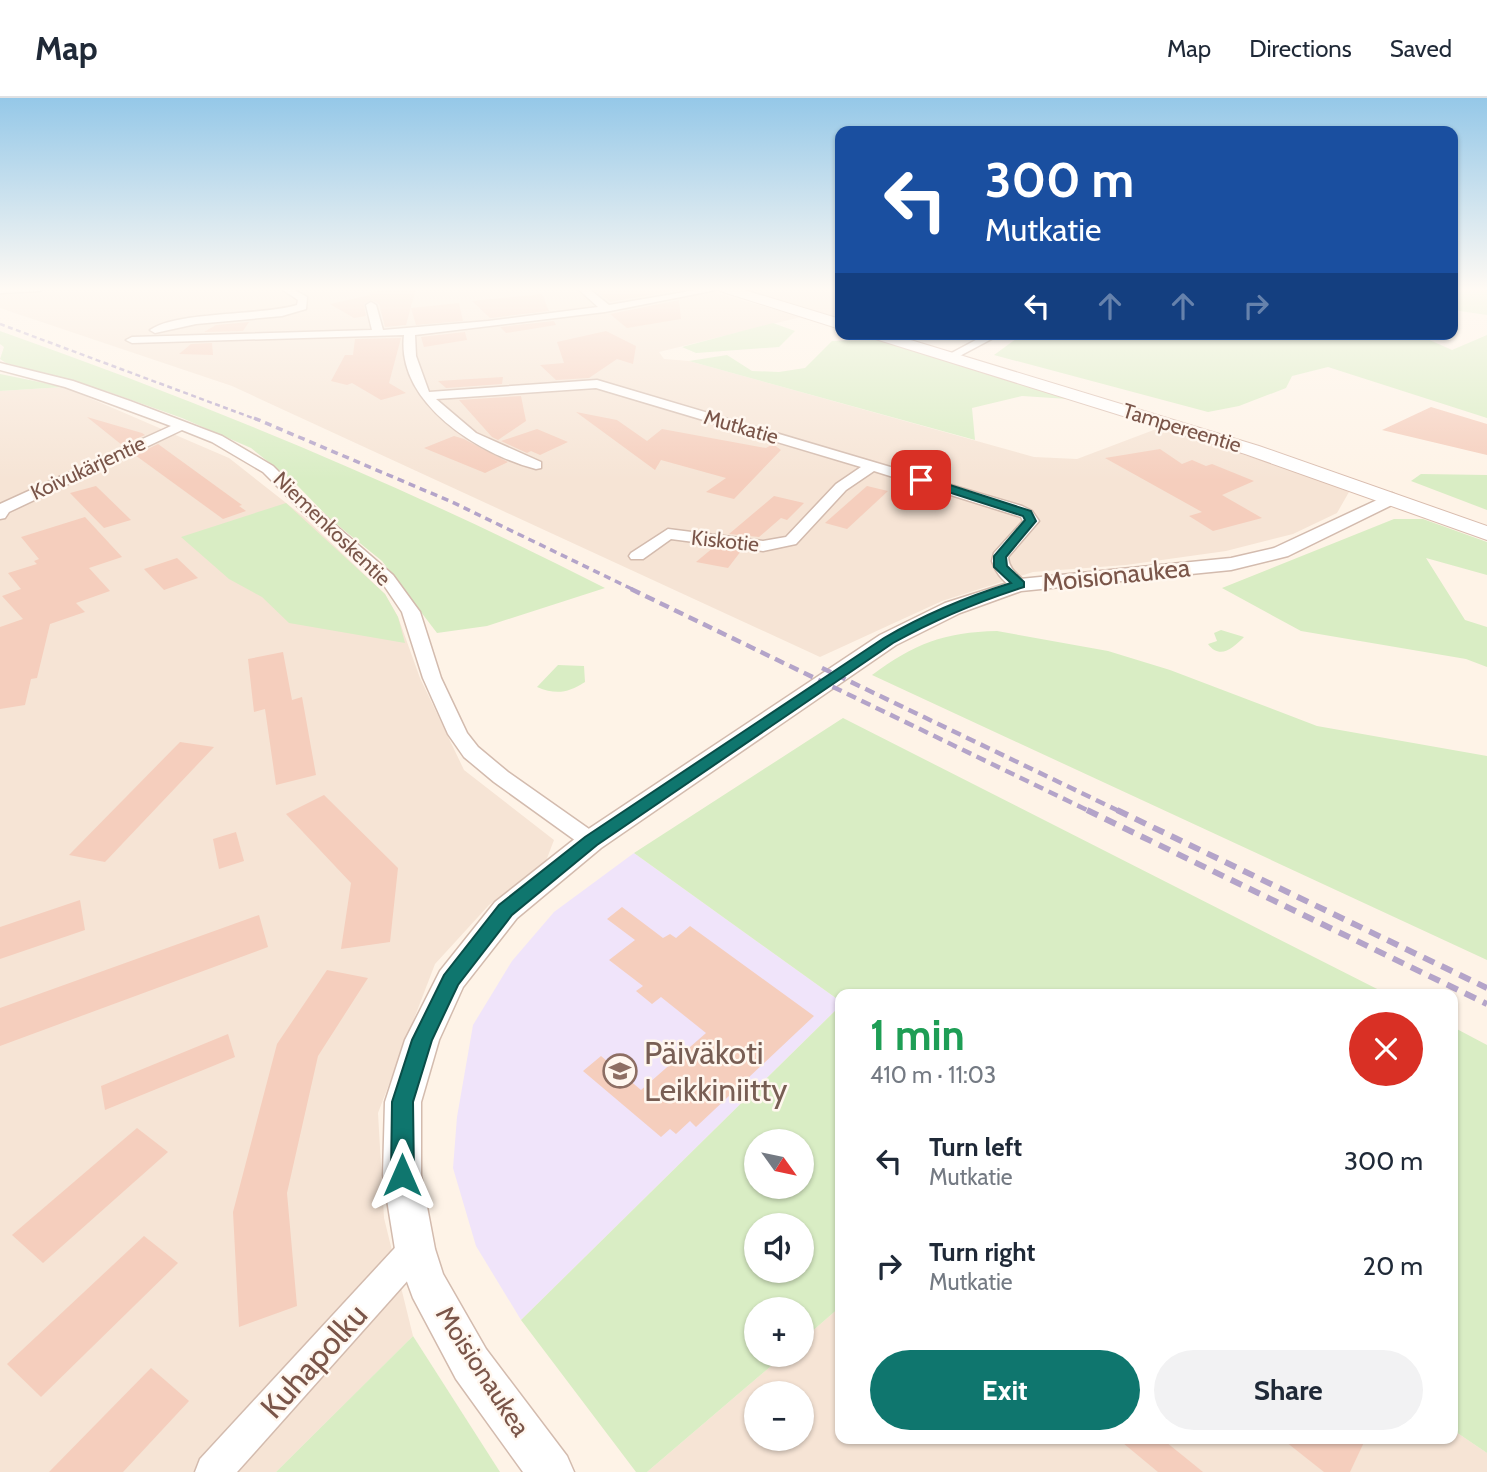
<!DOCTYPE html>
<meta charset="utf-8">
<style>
:root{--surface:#fff;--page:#f2f2f3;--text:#1f2937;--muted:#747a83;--line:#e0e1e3;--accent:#0f766e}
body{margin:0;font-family:Cabin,sans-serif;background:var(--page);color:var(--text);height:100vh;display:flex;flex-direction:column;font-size:26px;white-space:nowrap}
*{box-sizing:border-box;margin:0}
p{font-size:23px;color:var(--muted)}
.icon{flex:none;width:38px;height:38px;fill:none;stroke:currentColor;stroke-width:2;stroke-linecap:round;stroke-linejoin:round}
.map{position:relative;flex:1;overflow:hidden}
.panel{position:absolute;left:835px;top:891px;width:623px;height:455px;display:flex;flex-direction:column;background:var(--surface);border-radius:14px;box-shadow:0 2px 5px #0004}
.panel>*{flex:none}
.banner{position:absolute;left:835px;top:28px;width:623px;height:214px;border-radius:14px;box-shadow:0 2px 5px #0004;background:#1a4fa0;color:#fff;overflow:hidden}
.needle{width:46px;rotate:123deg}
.controls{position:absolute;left:744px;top:1031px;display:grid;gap:14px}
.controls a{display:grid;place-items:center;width:70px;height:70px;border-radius:50%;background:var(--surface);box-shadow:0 2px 5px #0004;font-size:35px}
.pin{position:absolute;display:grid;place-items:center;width:60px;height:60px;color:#fff;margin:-30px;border-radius:14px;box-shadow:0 4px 10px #0006}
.me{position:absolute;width:77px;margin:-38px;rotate:0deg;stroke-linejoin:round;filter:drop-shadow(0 0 5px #0008)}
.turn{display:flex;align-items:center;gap:24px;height:147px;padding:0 35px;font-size:32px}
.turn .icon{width:91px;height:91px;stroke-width:2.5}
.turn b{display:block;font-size:49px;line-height:60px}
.lanes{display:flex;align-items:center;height:66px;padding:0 35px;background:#0003;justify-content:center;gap:35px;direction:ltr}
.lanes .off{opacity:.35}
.round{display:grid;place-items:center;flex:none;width:74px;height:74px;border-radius:37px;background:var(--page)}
.headline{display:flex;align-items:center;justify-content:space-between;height:119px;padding:0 35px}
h1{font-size:42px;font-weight:700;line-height:52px;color:#1e9e55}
.button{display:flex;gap:14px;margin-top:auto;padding:14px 35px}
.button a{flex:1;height:80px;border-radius:42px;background:var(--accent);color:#fff;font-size:28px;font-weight:700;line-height:80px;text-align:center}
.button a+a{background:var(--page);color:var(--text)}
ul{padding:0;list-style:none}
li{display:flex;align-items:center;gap:21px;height:105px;padding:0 35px}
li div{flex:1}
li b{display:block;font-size:26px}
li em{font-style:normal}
header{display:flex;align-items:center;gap:42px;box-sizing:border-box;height:98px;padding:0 35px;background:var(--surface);border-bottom:2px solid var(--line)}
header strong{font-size:33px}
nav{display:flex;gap:38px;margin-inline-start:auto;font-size:24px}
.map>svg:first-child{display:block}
.residential{fill:#f6e4d5;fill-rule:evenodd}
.education{fill:#f0e4fa}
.green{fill:#d9edc4;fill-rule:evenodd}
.building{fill:#f5cebd}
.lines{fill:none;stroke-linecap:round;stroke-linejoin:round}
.minor-casing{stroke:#d3bbae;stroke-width:3}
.tertiary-casing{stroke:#d3bbae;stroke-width:3}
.secondary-casing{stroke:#d9bcae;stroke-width:2}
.minor{fill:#fff;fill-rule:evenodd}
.tertiary{fill:#fff;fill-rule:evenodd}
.secondary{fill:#fff;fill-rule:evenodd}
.rail-far3{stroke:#b4a4c9;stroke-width:2.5;stroke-dasharray:5 3.5;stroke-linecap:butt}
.rail-far2{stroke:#b4a4c9;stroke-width:3.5;stroke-dasharray:7 5;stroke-linecap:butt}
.rail-far1{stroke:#b4a4c9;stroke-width:4.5;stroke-dasharray:10 6;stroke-linecap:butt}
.rail{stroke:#b4a4c9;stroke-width:6;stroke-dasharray:12 8;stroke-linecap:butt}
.route{fill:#0f766e;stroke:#0a4d48;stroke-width:2}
.labels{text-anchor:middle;stroke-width:5;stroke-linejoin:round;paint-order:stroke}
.far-street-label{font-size:21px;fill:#7a5549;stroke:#fff7ef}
.street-label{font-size:26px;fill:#7a5549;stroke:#fff7ef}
.near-education-label{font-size:32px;fill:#785e54;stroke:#fff7ef;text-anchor:start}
.near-street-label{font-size:32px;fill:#7a5549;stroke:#fff7ef}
</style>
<header>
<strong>Map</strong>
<nav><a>Map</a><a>Directions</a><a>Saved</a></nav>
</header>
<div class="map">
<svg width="1487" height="1374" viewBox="0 0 1487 1374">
<rect width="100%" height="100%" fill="#fef3e7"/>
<g class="residential">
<path d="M0,190h700l101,29 -142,35 5,7 25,2 345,96 43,2 82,-31 149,47 41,17 -12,21 -44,21 -67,17 -100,14 -93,7 -91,29 -122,56 -588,-271 -232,-78z"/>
<path d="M732,190h108v32l-105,-31z"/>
<path d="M64,289l165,71 75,59 81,77 13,23 22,61 44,92 90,70 -8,21 -57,44 -54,59 -57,149 6,105 29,118 -137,136h-276v-1081z"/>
<path d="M840,1209v131h612l1,-8 34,23v19h-840l137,-117 18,-1v-14zM756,1295h46v45h-46z"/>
</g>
<path class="education" d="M634,755l206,148v5l-319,314 -45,-74 -23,-78 4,-51 16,-92 39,-64 42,-49z"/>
<g class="green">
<path d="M1452,190h35v27l-34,-5z"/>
<path d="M773,225l22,8 -16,16 -83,6 -14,-6z"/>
<path d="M0,233c207,73 409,157 605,257l-118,38 -50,7 -55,-72 -53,-43 -34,-35 -44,-35 -69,-30 -73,-26 -103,-29 -6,-4 4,-12 -4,-3z"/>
<path d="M1023,236h393l36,16 35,-15v83l-159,-51 -36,9 -6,12 -47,18 -31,6 -214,-57z"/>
<path d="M881,242l187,59 -46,-3 -50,12 3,32 -286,-79 38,-6 25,16 27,1 26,-4 27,-27z"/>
<path d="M0,276l64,13 -64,4z"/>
<path d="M1421,376l66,1v35l-76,-29z"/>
<path d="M286,405l99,91 13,23 7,26 -116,-20 -27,-26 -33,-18 -48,-42z"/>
<path d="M1394,421h29l64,23v33l-61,-17 39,62 22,7v40l-21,-8 -165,-28 -79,-43z"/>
<path d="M1221,532l23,7c-11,11 -24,23 -36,7l9,-3 -3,-8z"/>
<path d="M997,533l111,20 62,19 147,56 170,30v204l-615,-285c42,-31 72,-43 125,-44z"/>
<path d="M558,567l26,1 1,16c-17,11 -29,13 -48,5z"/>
<path d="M843,620l544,276h-547v7l-206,-148z"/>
<path d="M840,908v301l-38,33v-31h-46v45l28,1 -137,117h-11l-115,-152zM756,1043h46v45h-46zM756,1127h46v45h-46z"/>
<path d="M1453,929l34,18v408l-34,-23z"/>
<path d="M413,1238l87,136h-224z"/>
</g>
<g class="building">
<path d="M416,190l-10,37 -21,2 -6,-23 -7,-4 -8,4 2,12 -12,2 -24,-14 40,-9 -1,-3z"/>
<path d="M605,190h73v2l-68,12 -17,-13z"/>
<path d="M542,196l7,17 -59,7 -18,-17z"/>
<path d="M679,202l2,19 -54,9 -17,-14z"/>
<path d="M459,205l4,18 -47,4 -5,-17z"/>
<path d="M554,223l2,4 -50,8 -6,-6z"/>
<path d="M249,224l-6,9 -39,1 12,-7z"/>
<path d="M606,233l30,15 -3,18 -16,-5 -28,19 -33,2 -16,-15 24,-2 -7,-21z"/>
<path d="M465,234l2,8 -43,7 -3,-10z"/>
<path d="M401,240l-12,45 17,10 -25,7 -29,-17 -5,2 -16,-4 14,-26h8l2,-16z"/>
<path d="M212,245l1,12 -34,-1 12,-10z"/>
<path d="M503,279l-1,7 -56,4 -8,-7z"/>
<path d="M521,298l5,25 -28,19 -6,-3 -33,-37z"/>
<path d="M1431,309l56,17v31l-105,-25z"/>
<path d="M576,314l41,8 30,21 15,-12 104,19 7,-4 8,6 -47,49 -28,-7 20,-14 -65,-18 -6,10z"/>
<path d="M87,319l55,16 3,2 -23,10z"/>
<path d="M537,331l31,13 -28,13 -9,-4 -4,2 -26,-12z"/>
<path d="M454,338l10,3 44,23 -23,11 -61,-25z"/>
<path d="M158,346l84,61 -3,1 7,5 -23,8 -88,-64z"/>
<path d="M1160,351l22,15 10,-4 14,6 6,-2 42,17 -32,14 40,23 -49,13 -24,-15 13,-4 -97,-54z"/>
<path d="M96,388l35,34 -27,8 -34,-35z"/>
<path d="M867,388l21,5 -41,38 -22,-6z"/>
<path d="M774,398l30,7 -17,17 -6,-2 -22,19 -30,-3z"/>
<path d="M85,419l37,40 -33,11 21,23 -34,12 9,9 -35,12 -13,54 -6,1 -6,26 -25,4v-82l23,-8 -21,-23 19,-7 -13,-16 29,-9 -3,-3 5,-2 -18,-22z"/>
<path d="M714,449l27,4 -13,17 -32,-6z"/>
<path d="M177,460l21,20 -34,12 -20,-21z"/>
<path d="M283,554l9,48 10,-3 14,78 -40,10 -11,-76 -11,3 -6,-53z"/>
<path d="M180,644l34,5 -109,115 -36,-7z"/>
<path d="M324,697l74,73 -8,74 -49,7 10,-66 -65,-69z"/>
<path d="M236,734l8,29 -25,8 -6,-30z"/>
<path d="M80,802l5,30 -85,29v-32z"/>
<path d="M622,809l41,31 7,-4 6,4 14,-12 124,90 -118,111 -6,-6 -14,13 -6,-5 -9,8 -78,-66 18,-15 40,34 65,-57 -45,-36 -9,7 -16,-13 7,-5 -34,-26 26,-20 -28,-21z"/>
<path d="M259,817l9,32 -268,99v-38z"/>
<path d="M327,872l41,8 -50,78 -31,137 10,113 -58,21 -6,-115 44,-168z"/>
<path d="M228,936l7,23 -130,53 -4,-24z"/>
<path d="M137,1030l31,24 -125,111 -31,-28z"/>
<path d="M144,1138l34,27 -137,134 -34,-33z"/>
<path d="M151,1270l38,33 -66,71h-74z"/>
<path d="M1117,1340h44l42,34h-45z"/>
<path d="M1281,1340h85l-16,34h-26z"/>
</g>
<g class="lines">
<defs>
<g id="minor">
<path d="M0,190h45l-5,3 -40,2z"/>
<path d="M280,190h11l16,9 -1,12 -24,7 -86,8 -41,9 -5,-3c27,-19 110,-14 147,-25l1,-5z"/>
<path d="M577,190h11l21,17 99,-17h18l-121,24 -190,23 1,21 13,36 168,-12 425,126 10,5 7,10 -31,36c1,14 12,18 20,28l-8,5c-13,-3 -24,-16 -28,-29l2,-8 29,-32 -2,-4 -147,-46 -28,19 -50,54 -33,7 -92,-12 -28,20h-12l-2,-3 2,-3 37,-24 95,12 23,-4 50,-53 25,-17 -265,-79 -160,11 40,34 65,29v6l-5,1c-57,-15 -140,-66 -132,-134l-272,8 -6,-3 6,-3 240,-7 -6,-25 5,-3 5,3 7,25 105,-9 110,-14z"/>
<path d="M987,236h14l-47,25 -10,-2z"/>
<path d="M0,265l73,18 57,20 92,35 51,30 39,39 81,70 27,37 21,66 26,55 11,14 30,25 91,64 3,5 -3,5 -8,3 -8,-3 -89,-64 -30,-25 -16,-23 -25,-56 -21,-66 -21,-31 -79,-70 -39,-39 -51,-30 -30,-12 -173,82 -4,6 -5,1v-15l171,-78 -106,-39 -65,-17z"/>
<path d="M415,1136l11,4 5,11 -5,11 -189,212h-42l5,-13 204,-221z"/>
</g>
<path id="tertiary" d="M1392,395l9,5 -3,4 -110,54 -57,14 -210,21 -61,22 -64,32 -295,203 -84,70 -54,69 -24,53 -18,62v73l14,74 8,25 43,75 81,107 7,16h-51l-67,-93 -43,-81 -18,-49 -12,-74 2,-73 20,-62 35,-69 55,-69 86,-68 299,-199 65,-32 75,-24 211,-21 43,-10z"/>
<g id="secondary">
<path d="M718,190h20l102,31v10l-120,-38z"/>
<path d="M866,236h25l368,112 228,80v14l-242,-86 -376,-117z"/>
</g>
</defs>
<use href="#minor" class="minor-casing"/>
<use href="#tertiary" class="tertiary-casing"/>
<use href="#secondary" class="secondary-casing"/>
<use href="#minor" class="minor"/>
<use href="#tertiary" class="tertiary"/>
<use href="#secondary" class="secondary"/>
<path class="rail-far3" d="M0,226l258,96"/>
<path class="rail-far2" d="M254,320l198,84 182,88"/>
<g class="rail-far1">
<path d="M631,491l460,223"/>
<path d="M822,570l299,144"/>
</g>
<g class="rail">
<path d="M1087,712l400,194"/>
<path d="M1117,712l370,178"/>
</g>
</g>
<linearGradient id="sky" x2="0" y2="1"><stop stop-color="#95c8e8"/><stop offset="0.5" stop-color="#fffaf4"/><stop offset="1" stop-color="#fffaf4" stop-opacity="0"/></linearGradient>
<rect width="1487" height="382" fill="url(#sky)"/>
<path class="route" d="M917,379h8l106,34 5,10 -30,36 1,9 17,16v5c-47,15 -88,32 -131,56l-296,202 -85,70 -54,70 -26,55 -19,62 1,73 -4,7 -8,3 -8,-3 -3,-7 1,-73 20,-62 32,-65 55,-70 86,-68 299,-199c41,-24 82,-41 127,-55l-17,-16v-11l31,-36 -2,-4 -106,-34z"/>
<defs>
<symbol id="school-ring" viewBox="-11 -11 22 22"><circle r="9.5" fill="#fff7ef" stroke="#8d6e63" stroke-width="1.5"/><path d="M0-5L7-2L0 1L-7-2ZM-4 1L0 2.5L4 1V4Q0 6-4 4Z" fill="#8d6e63"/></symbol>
</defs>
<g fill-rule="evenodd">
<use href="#school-ring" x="601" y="954" width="38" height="38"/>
</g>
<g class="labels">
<g class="far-street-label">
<text transform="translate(741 329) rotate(16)" y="7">Mutkatie</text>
<text transform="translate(1182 330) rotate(17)" y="7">Tampereentie</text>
<text transform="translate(88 370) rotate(-25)" y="7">Koivukärjentie</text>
<text transform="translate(332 431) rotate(44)" y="7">Niemenkoskentie</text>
<text transform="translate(725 443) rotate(6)" y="7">Kiskotie</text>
</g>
<g class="street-label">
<text transform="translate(1116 477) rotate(-6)" y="9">Moisionaukea</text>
<text transform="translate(483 1273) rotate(57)" y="9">Moisionaukea</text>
</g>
<g class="near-education-label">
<text x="644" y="966">Päiväkoti<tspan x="644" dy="37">Leikkiniitty</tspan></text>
</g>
<g class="near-street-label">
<text transform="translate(314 1263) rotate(-48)" y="11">Kuhapolku</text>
</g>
</g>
</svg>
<div class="controls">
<a><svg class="needle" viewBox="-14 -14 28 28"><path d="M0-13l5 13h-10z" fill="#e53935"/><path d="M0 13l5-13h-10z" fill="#747a83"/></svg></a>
<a><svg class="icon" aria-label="sound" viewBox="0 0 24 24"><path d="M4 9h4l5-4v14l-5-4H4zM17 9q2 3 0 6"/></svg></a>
<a>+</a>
<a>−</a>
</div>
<div class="pin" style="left:921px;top:382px;background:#d93025"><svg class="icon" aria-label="arrive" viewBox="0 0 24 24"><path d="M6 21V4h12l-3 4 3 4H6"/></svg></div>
<svg class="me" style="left:402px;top:1077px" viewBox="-20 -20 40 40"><path d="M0-17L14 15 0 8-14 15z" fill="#0f766e" stroke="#fff" stroke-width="4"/></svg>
<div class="banner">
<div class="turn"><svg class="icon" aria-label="left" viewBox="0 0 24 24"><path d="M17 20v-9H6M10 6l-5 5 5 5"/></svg><div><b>300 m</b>Mutkatie</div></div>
<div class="lanes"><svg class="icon" aria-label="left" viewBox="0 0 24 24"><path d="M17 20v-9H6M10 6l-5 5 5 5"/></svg><svg class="icon off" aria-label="ahead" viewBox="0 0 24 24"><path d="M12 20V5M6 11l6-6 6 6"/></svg><svg class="icon off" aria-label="ahead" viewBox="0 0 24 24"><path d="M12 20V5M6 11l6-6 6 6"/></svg><svg class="icon off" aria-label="right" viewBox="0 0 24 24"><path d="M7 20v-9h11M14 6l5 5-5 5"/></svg></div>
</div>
<section class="panel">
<div class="headline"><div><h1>1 min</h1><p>410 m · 11:03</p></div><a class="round" style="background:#d93025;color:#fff"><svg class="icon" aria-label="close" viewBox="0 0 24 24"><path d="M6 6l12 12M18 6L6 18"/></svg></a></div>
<ul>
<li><svg class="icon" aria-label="left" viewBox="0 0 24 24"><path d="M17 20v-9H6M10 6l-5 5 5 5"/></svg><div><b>Turn left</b><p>Mutkatie</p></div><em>300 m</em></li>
<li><svg class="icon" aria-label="right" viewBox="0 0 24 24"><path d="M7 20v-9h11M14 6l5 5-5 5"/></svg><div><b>Turn right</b><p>Mutkatie</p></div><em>20 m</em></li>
</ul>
<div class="button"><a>Exit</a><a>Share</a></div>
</section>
</div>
